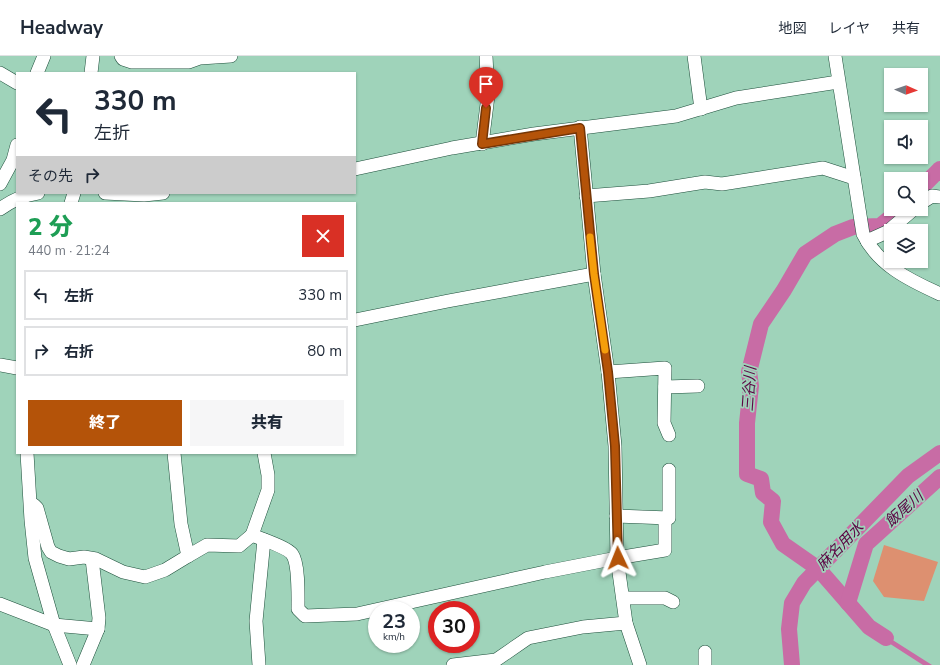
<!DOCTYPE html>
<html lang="ja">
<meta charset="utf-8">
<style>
:root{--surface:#fff;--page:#f6f6f7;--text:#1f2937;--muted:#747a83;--line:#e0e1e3;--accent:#b45309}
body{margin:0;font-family:"Nunito Sans","Noto Sans JP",sans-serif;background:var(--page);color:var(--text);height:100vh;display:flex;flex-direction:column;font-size:15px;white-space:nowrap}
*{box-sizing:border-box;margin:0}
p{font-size:13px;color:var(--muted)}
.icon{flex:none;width:22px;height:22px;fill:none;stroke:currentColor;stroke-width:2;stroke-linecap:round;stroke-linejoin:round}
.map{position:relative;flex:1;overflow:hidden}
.panel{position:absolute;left:16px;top:146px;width:340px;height:252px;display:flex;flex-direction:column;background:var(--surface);border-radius:0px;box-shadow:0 1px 3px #0004}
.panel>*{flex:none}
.guide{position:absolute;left:16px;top:16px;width:340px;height:122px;border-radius:0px;box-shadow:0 1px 3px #0004;background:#fff;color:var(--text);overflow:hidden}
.needle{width:26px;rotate:92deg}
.fabs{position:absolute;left:884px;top:12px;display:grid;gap:8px}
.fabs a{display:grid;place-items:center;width:44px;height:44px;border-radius:0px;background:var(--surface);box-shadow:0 1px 3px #0004;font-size:20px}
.speed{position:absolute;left:368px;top:545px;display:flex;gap:8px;font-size:20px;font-weight:700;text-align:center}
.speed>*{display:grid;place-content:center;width:52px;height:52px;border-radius:50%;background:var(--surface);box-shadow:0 1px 3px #0004;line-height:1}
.speed small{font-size:10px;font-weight:400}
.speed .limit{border:6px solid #d22;background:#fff;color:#111}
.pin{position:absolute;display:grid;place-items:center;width:34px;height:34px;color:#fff;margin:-41px -17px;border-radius:50% 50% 50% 0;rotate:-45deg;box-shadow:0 0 4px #0007}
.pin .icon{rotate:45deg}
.me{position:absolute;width:44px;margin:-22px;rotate:358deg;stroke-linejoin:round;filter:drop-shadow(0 0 3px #0008)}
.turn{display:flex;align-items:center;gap:14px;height:84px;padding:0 12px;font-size:18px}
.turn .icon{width:52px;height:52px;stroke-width:2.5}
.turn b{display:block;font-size:28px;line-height:34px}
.then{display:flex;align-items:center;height:38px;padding:0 12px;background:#0003;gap:8px;font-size:15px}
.round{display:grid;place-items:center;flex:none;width:42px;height:42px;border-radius:0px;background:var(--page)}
.overview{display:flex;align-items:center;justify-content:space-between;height:68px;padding:0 12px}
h1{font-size:24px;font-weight:800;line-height:30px;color:#1e9e55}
.button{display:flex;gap:8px;margin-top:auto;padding:8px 12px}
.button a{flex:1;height:46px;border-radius:0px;background:var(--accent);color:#fff;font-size:16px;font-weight:800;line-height:46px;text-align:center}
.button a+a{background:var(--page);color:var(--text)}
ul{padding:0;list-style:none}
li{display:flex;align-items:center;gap:12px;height:50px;margin:0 8px 6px;padding:0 4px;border:2px solid var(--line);border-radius:0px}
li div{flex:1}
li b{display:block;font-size:15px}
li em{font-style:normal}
header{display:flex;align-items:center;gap:24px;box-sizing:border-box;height:56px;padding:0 20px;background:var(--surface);border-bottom:1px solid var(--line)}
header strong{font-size:19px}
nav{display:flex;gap:22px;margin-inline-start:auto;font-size:14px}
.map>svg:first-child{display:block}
.green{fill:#dd9070}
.water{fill:#c86ca5}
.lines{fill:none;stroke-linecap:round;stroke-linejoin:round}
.river{stroke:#c86ca5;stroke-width:16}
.minor-casing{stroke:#1c4e3a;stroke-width:14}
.minor{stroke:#fff;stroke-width:13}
.route-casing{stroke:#753606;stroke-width:10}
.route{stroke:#b45309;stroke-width:7}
.slow{stroke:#f59e0b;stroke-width:7}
.labels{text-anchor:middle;stroke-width:3.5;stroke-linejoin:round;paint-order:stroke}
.water-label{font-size:15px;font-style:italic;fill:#5c0544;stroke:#9fd3ba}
</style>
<header>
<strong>Headway</strong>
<nav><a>地図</a><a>レイヤ</a><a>共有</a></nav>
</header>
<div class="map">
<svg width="940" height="609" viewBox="0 0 940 609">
<rect width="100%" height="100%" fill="#9fd3ba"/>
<path class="green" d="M884,489l54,17 -14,39 -40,-4 -11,-16z"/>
<path class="water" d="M869,569l63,40h-9l-56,-36z"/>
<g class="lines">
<g class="river">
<path d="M921,132l19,-19"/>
<path d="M813,509l-30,-21 -12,-22 2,-21 -10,-8 -2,-14 -14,-5v-51l4,-37 -2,-14 12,-48 23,-34 21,-36 30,-20 18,-7 27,-1 21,-17"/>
<path d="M822,517l47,54 17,11"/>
<path d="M848,547l18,-59 74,-67"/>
<path d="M792,609l-3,-36 3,-26 12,-20 104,-107 32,-23"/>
</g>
<defs>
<g id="minor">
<path d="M121,0l2,3 9,3h57l11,-4 31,-2"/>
<path d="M694,0l7,53"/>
<path d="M835,0l28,178c15,31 46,46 77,60"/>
<path d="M0,17l17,10"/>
<path d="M37,17l7,-17"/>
<path d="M91,17l2,-17"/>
<path d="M580,71l14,147 14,98 7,74 2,112 9,65 14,42"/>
<path d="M482,88l6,-48 -2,-40"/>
<path d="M355,113l97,-21 82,-14 142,-18 60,-18 102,-16"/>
<path d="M0,128l13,-24 4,-15"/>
<path d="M105,137l39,2 19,-2"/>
<path d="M586,140l63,-5 56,-9 17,2 101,-16 31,10"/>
<path d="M71,147l3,-10"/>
<path d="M921,147l11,-7 8,1"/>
<path d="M0,153c11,-8 24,-14 38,-16"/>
<path d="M867,185l20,-9 27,-23"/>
<path d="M355,264l93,-19 146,-27"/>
<path d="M0,309l17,3"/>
<path d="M608,316l57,-4 -1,55 5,12"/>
<path d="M665,331l33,-1"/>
<path d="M27,397l4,67 4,38 19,67 16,40"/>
<path d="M174,397l7,71 7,32 19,-11 32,1 13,-11c9,4 35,12 40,19 7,9 6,43 6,55l7,7 52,-2 188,-42 72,-14 48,-8v-32"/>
<path d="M34,449l3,3 11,39 3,5 8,4 10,3 15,-2 12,2 27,13 22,5 20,-7 23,-14"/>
<path d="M616,460l53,2v-48"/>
<path d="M252,479l16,-45v-15l-4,-22"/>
<path d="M623,542h42l8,4"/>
<path d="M0,548l54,21 44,4"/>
<path d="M83,609l15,-36 1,-11 -7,-59"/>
<path d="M259,609l-3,-44 8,-81"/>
<path d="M453,609l43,-5 32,-22 55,-11 43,-4"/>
<path d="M705,609v-13"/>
</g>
</defs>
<use href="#minor" class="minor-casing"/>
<use href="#minor" class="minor"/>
</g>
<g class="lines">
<defs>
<path id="route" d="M486,52l-4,36 98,-16 14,146 14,98 7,74 3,112"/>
</defs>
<use href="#route" class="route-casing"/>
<use href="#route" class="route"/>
<path class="slow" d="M590,181l4,37 11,76"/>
</g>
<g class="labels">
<g class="water-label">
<text transform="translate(749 333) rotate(-86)" y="5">三谷川</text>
<text transform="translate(904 453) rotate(-42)" y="5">飯尾川</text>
<text transform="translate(840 490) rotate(-46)" y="5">麻名用水</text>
</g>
</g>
</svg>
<div class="fabs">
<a><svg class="needle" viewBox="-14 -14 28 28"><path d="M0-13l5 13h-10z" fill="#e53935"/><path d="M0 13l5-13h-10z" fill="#747a83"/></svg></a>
<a><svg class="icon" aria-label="sound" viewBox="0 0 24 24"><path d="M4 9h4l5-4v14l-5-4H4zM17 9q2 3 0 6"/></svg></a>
<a><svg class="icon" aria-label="search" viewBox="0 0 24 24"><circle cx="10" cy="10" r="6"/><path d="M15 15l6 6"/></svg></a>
<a><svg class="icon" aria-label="layers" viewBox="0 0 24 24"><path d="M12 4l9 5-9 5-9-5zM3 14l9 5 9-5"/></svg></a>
</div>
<div class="speed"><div>23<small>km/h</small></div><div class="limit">30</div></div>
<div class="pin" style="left:486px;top:52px;background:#d93025"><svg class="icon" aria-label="arrive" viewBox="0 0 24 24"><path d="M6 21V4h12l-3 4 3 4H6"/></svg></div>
<svg class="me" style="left:618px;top:502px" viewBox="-20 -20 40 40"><path d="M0-17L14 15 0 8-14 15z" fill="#b45309" stroke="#fff" stroke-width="4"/></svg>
<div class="guide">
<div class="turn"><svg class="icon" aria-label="left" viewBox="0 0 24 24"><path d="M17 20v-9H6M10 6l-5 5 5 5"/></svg><div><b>330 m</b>左折</div></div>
<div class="then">その先<svg class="icon" aria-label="right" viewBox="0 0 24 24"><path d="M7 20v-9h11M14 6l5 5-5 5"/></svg></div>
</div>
<section class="panel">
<div class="overview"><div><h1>2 分</h1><p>440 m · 21:24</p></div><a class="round" style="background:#d93025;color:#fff"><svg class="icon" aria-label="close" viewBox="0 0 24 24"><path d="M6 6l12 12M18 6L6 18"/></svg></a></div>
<ul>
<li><svg class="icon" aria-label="left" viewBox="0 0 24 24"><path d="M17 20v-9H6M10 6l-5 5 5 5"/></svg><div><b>左折</b></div><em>330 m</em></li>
<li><svg class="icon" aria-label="right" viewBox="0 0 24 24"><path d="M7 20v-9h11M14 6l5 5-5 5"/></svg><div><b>右折</b></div><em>80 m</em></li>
</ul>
<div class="button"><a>終了</a><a>共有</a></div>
</section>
</div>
